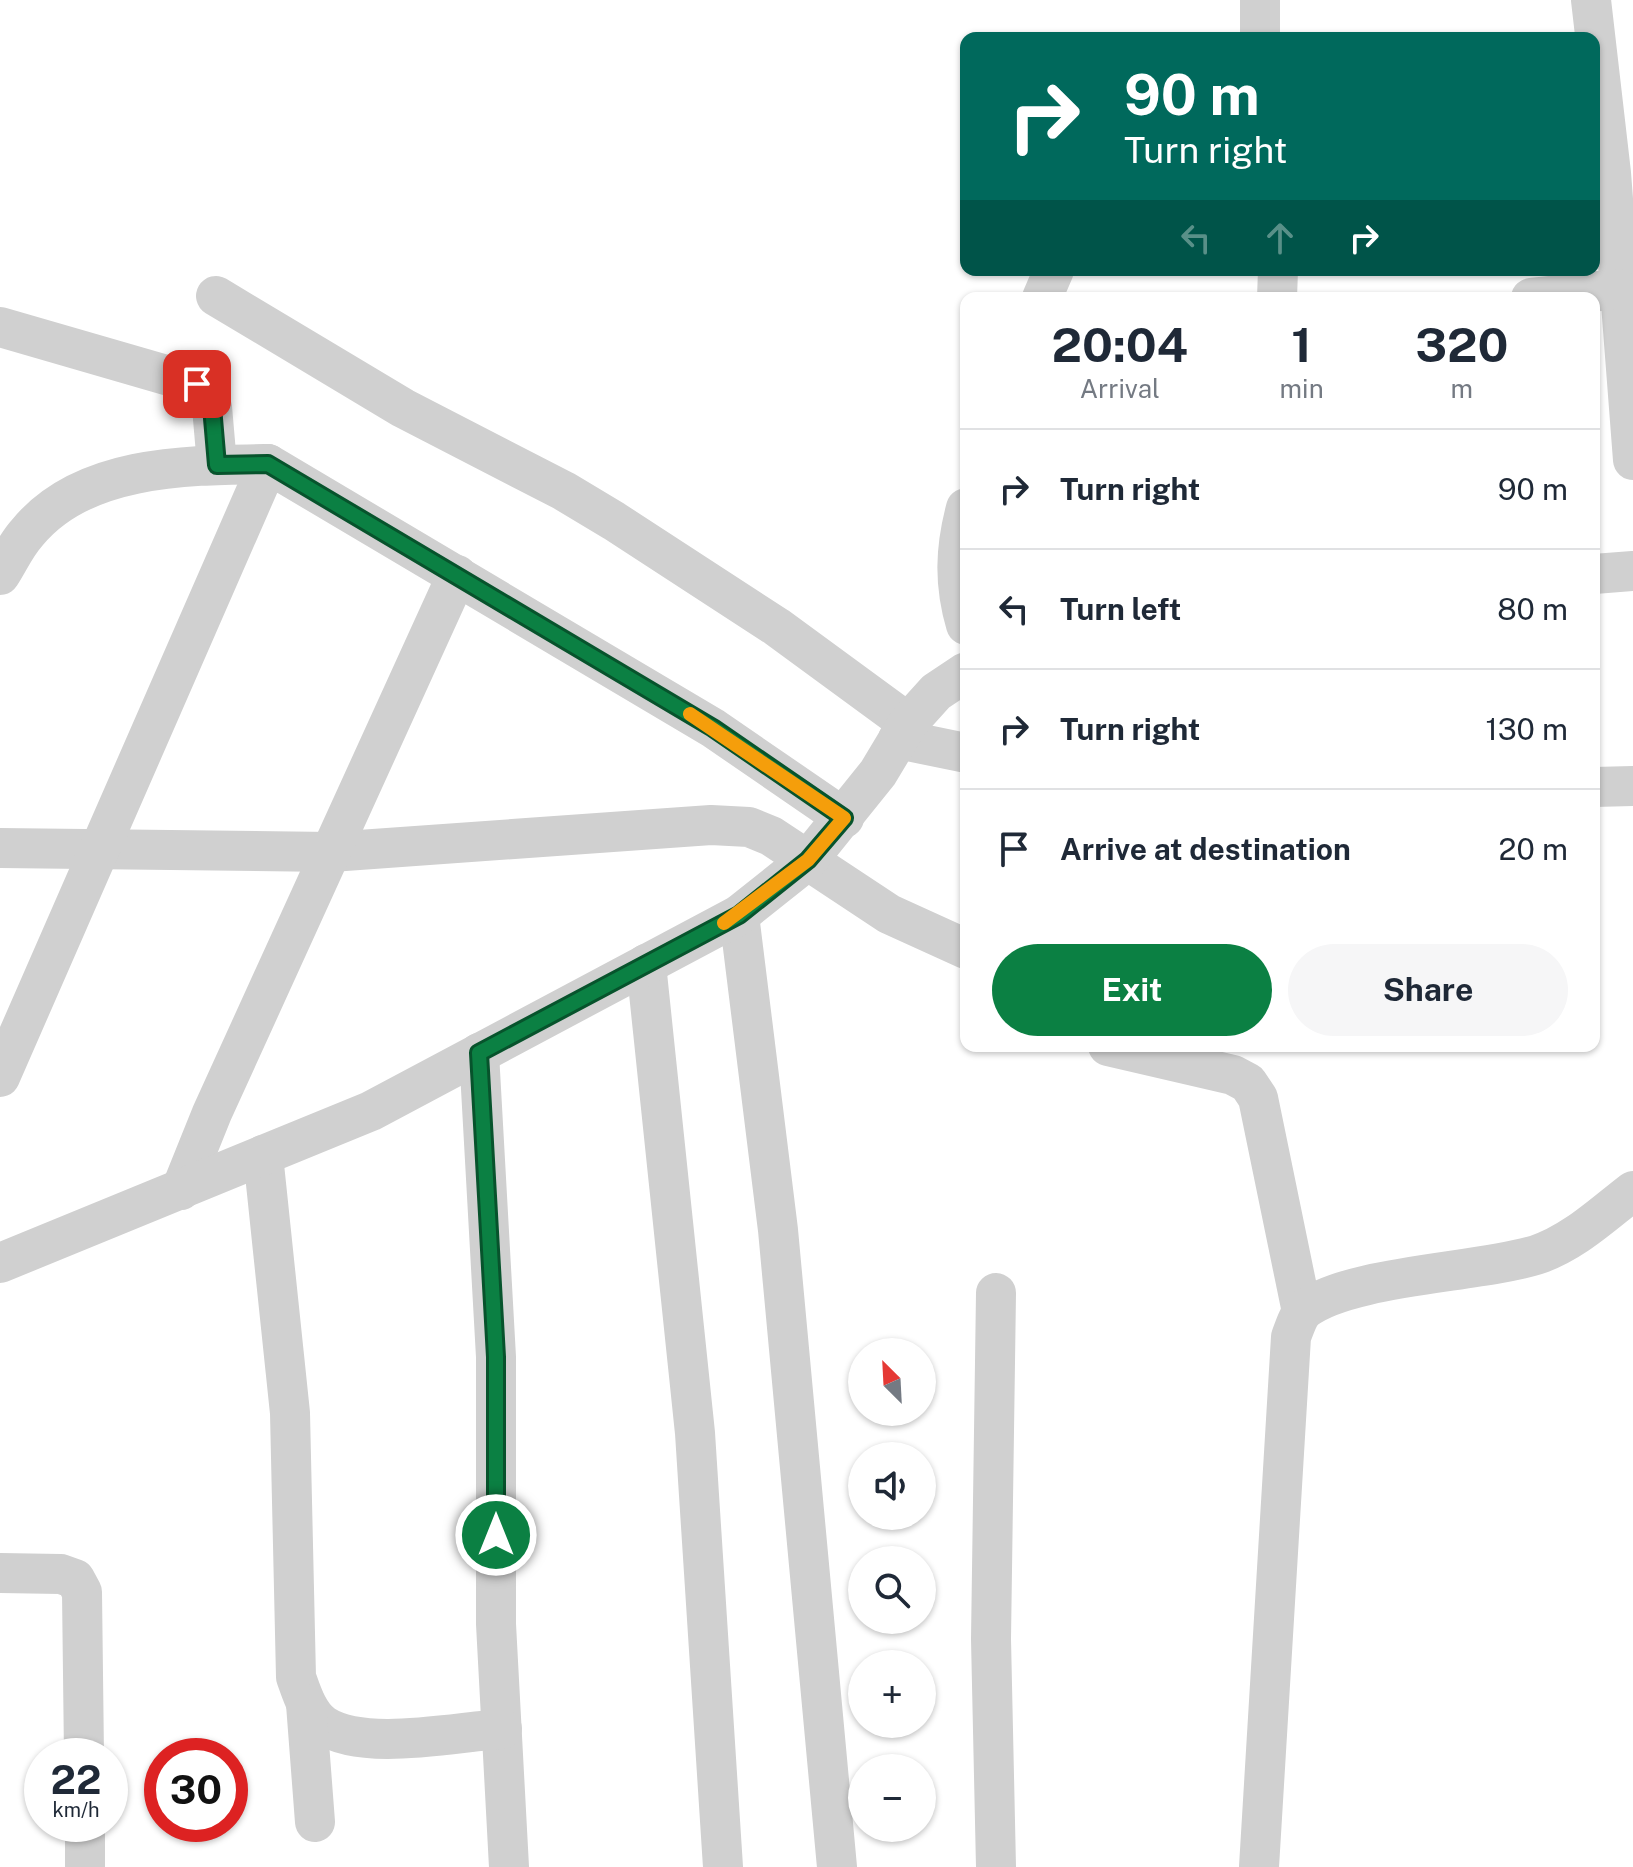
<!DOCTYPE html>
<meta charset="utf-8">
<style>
:root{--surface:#fff;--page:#f6f6f7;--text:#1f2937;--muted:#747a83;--line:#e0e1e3;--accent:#0b8043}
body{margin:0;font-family:"Public Sans",sans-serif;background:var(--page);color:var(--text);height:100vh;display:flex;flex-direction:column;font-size:30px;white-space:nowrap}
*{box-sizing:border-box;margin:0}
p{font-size:26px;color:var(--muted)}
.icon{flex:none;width:44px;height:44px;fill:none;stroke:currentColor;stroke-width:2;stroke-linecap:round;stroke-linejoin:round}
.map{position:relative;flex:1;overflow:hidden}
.details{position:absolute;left:960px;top:292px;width:640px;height:760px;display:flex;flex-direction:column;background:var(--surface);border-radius:16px;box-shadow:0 2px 6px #0004}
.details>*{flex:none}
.banner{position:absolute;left:960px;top:32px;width:640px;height:244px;border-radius:16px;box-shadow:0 2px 6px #0004;background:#00695c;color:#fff;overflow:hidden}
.needle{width:52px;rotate:336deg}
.controls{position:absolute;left:848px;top:1338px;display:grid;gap:16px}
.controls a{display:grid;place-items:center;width:88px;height:88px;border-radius:50%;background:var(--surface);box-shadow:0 2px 6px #0004;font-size:40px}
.speed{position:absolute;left:24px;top:1738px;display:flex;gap:16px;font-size:40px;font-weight:700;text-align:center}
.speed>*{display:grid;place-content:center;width:104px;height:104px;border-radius:50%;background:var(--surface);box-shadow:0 2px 6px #0004;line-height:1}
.speed small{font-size:20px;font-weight:400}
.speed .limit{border:12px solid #d22;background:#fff;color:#111}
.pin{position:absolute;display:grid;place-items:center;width:68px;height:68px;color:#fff;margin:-34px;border-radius:16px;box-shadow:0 4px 12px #0006}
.me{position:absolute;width:88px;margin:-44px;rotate:0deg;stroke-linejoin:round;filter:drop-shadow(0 0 6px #0008)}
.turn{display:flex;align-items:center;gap:28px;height:168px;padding:0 32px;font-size:36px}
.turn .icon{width:104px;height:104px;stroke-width:2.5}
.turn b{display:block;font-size:56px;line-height:68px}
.lanes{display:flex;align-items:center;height:76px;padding:0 32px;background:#0003;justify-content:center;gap:40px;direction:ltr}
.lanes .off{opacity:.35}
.eta{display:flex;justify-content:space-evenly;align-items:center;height:136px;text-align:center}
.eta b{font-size:48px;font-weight:700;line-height:56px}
.primary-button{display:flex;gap:16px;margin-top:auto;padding:16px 32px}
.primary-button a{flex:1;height:92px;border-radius:48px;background:var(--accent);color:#fff;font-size:32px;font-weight:700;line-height:92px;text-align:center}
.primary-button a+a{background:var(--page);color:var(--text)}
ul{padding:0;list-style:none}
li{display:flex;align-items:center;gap:24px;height:120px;padding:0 32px;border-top:2px solid var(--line)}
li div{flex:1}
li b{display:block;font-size:30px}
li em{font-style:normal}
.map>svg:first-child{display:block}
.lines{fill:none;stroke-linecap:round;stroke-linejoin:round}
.minor{stroke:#d0d0d0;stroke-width:40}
.route-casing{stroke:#07532c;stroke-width:20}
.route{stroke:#0b8043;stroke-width:14}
.slow{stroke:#f59e0b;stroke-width:14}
</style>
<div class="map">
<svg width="1633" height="1867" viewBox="0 0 1633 1867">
<rect width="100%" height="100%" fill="#fff"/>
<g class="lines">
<g class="minor">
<path d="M1260,0v38"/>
<path d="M1591,0l20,173 22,287"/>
<path d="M216,296l187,112 161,83 50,30 163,106 131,96"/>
<path d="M1042,298l12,-28"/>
<path d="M1277,298l1,-28"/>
<path d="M1531,298l88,-9"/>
<path d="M0,327l197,57 15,23 5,58"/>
<path d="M966,508c-11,41 -12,76 0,117"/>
<path d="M1594,574l39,-3"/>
<path d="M0,575c9,-14 16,-30 27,-42 55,-68 160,-68 241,-69"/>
<path d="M898,739l68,14"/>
<path d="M1594,787l39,-1"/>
<path d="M0,848l331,4 380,-27 38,2 22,9 118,78 77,35"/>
<path d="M739,915l39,315 59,637"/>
<path d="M646,964l49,469 28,434"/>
<path d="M1108,1046l125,29 15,8 10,15 44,214"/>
<path d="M479,1053l17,304v267l13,243"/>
<path d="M0,1077l268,-613 445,264 131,90"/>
<path d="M263,1155l27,258 6,264c6,17 12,37 27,48 41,27 131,7 179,4"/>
<path d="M181,1190l31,-77 245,-538"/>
<path d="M0,1263l371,-152 368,-196 69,-55 70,-87 30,-50 28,-31 30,-20"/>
<path d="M0,1573l61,1 14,5 7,13 2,164"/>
<path d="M306,1704l9,118"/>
<path d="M85,1824v43"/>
<path d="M996,1867l-5,-228 5,-346"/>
<path d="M1259,1867l32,-530c3,-8 7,-21 13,-27 45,-35 174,-37 232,-55 37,-12 67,-41 97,-64"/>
</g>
</g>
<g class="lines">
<defs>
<path id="route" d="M197,384l15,23 5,58 51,-1 445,264 131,90 -36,42 -69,55 -260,138 17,304v178"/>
</defs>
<use href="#route" class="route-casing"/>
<use href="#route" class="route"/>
<path class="slow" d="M690,714l154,104 -36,42 -84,63"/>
</g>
</svg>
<div class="controls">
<a><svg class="needle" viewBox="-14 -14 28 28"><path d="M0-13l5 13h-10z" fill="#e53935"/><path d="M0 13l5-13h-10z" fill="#747a83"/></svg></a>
<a><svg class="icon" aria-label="sound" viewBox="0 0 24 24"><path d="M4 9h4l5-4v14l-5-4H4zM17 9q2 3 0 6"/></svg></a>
<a><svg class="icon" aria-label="search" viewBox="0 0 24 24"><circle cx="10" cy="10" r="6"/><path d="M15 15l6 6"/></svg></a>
<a>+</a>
<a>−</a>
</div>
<div class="speed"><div>22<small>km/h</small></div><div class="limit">30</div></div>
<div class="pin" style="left:197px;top:384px;background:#d93025"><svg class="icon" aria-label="arrive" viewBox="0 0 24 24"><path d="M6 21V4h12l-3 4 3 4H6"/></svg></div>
<svg class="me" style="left:496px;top:1535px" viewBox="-20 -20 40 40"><circle r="17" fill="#0b8043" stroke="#fff" stroke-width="3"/><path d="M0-11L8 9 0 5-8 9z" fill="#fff"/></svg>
<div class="banner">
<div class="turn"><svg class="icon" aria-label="right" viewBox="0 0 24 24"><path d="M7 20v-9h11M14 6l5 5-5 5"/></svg><div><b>90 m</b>Turn right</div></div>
<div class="lanes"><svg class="icon off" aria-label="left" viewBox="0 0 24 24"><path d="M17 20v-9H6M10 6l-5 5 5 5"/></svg><svg class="icon off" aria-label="ahead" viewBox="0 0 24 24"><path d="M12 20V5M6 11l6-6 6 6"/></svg><svg class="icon" aria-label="right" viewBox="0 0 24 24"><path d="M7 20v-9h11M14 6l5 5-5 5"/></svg></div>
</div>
<section class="details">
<div class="eta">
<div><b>20:04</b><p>Arrival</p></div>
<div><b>1</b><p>min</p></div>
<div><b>320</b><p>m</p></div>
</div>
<ul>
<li><svg class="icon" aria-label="right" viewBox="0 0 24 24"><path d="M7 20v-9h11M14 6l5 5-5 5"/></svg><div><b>Turn right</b></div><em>90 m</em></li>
<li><svg class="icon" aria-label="left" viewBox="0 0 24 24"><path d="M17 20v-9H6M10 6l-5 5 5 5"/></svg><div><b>Turn left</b></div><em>80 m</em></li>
<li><svg class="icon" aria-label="right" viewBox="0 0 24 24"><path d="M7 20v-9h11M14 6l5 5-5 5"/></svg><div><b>Turn right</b></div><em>130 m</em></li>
<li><svg class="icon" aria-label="arrive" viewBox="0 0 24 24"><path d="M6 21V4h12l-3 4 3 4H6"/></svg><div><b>Arrive at destination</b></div><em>20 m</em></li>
</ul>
<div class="primary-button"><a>Exit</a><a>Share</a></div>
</section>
</div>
